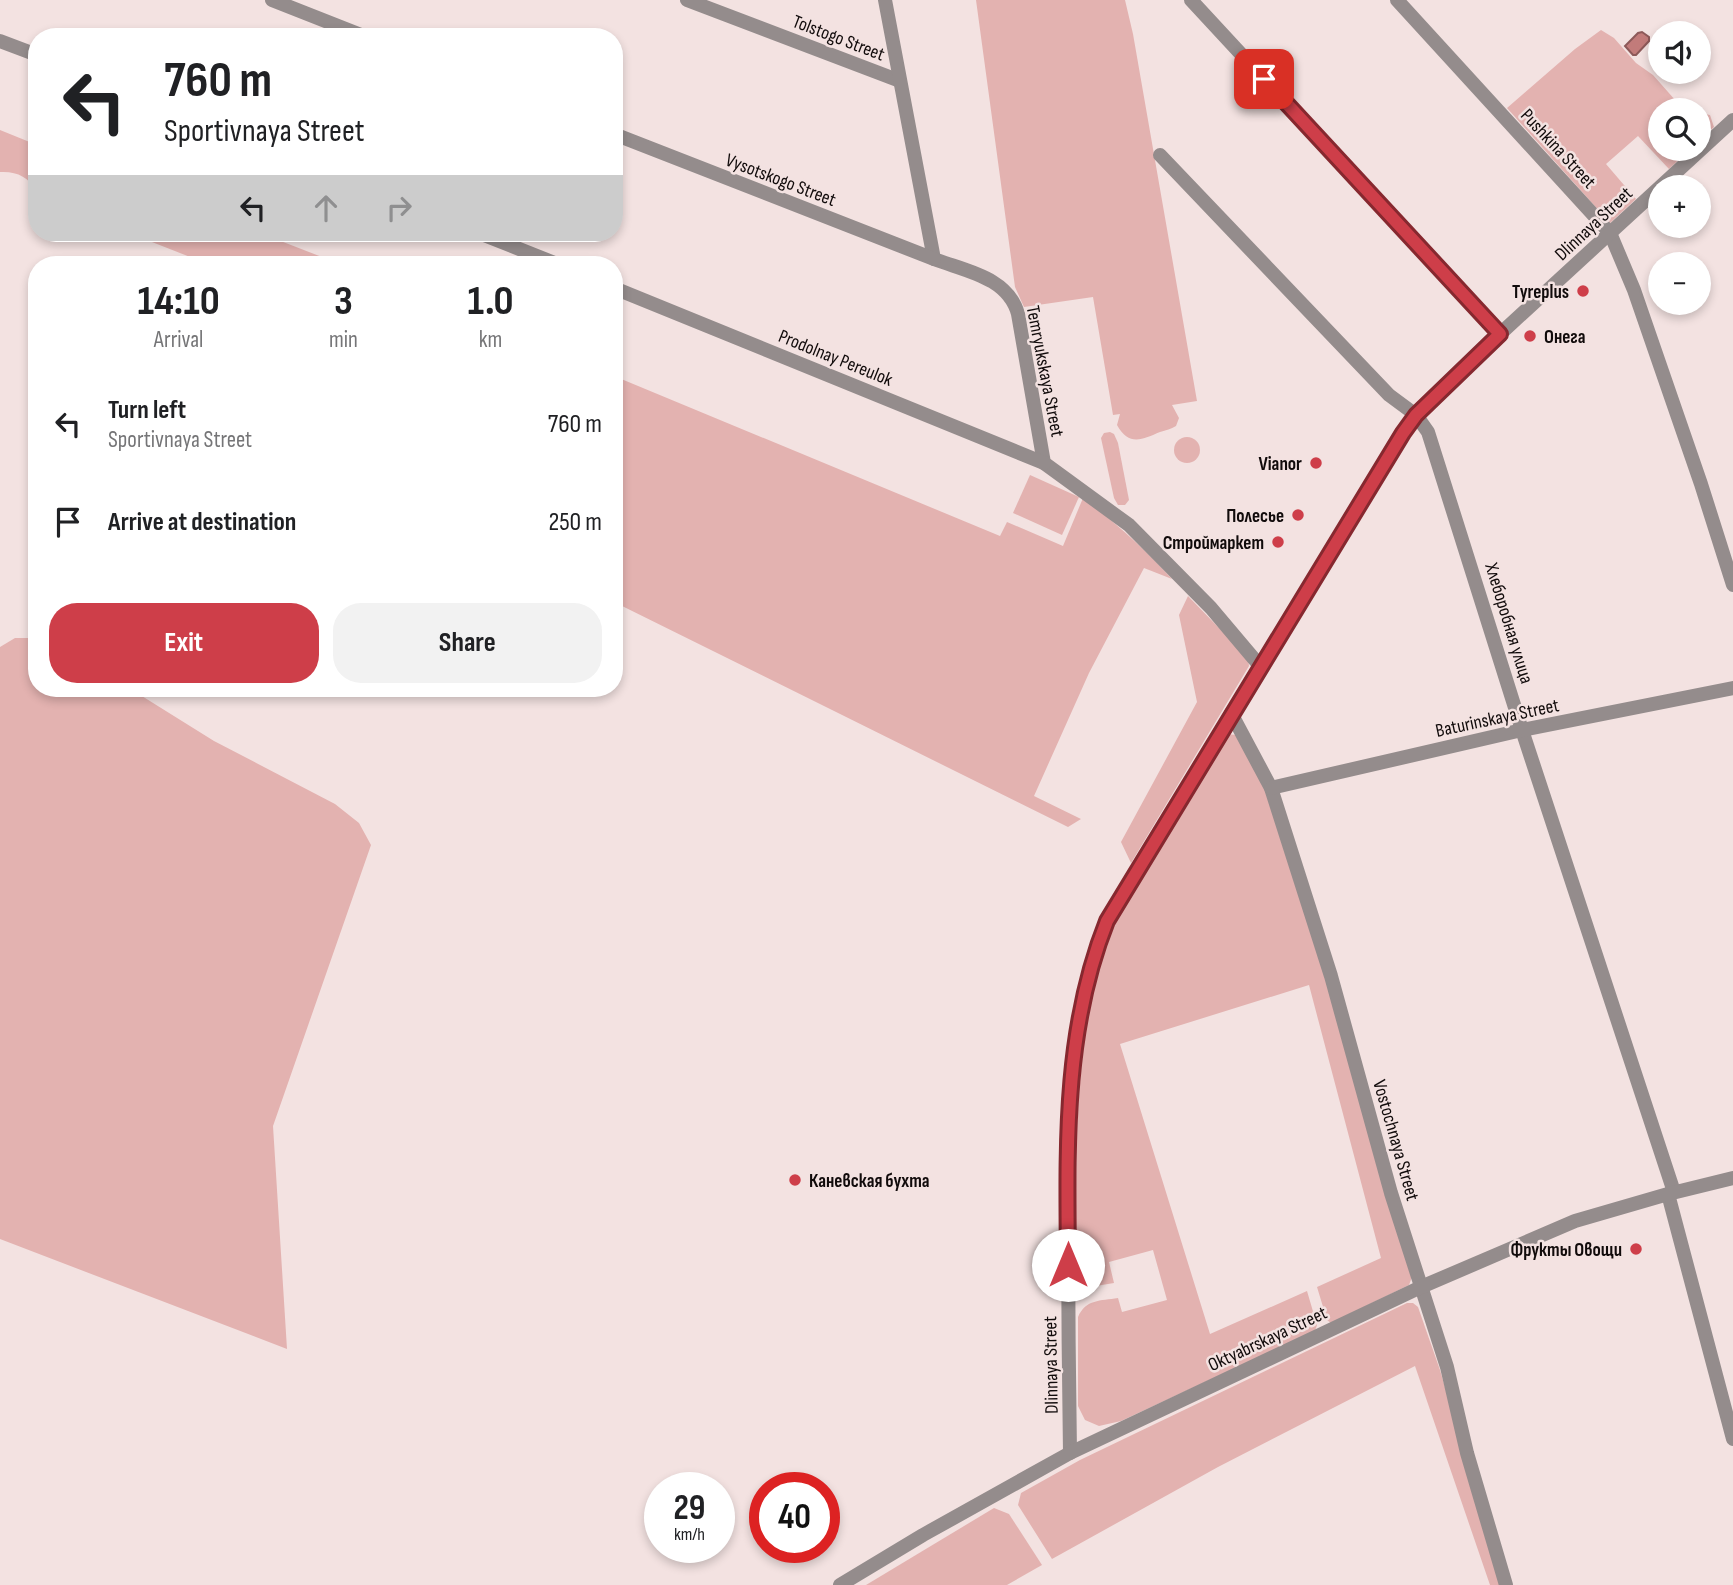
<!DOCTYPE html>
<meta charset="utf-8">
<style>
:root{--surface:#fff;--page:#f2f2f2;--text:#202124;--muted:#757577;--accent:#ce3e49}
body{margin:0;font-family:"Sofia Sans Condensed",sans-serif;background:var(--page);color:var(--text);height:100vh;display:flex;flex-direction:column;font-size:26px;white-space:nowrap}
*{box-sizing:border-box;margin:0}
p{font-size:23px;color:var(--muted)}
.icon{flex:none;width:38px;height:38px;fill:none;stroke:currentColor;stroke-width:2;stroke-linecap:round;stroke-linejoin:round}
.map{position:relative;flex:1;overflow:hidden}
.panel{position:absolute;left:28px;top:256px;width:595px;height:441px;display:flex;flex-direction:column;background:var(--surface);border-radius:28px;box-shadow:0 4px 10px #0003}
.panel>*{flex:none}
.hud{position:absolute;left:28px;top:28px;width:595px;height:214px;border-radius:28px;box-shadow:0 4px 10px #0003;background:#fff;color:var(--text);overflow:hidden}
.fabs{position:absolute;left:1648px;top:21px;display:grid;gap:14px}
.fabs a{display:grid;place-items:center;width:63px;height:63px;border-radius:50%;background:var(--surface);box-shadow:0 4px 10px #0003;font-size:35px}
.speed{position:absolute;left:644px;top:1472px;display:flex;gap:14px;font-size:35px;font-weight:700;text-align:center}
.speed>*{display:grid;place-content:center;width:91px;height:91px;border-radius:50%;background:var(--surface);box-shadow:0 4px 10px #0003;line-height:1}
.speed small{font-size:18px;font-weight:400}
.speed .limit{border:10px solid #d22;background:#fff;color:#111}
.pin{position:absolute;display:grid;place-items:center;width:60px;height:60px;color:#fff;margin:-30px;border-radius:14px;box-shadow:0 4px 10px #0006}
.me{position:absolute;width:77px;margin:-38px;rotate:0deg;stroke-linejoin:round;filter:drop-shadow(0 0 5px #0008)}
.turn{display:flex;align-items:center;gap:24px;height:147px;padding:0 21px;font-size:32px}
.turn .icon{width:91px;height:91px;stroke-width:2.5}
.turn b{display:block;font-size:49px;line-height:60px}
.lanes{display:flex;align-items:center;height:66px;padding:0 21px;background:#0003;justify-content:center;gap:35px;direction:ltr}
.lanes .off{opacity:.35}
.eta{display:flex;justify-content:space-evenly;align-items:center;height:119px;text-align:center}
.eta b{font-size:42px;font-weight:700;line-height:49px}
.cta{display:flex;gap:14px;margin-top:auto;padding:14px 21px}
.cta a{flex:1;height:80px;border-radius:28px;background:var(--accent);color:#fff;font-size:28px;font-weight:700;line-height:80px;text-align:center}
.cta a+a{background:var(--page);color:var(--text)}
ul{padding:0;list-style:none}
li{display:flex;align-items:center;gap:21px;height:98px;padding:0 21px}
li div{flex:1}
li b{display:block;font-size:26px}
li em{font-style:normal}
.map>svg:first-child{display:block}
.green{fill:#e3b2b0}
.water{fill:#c27b7a;stroke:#8d5959;stroke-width:2}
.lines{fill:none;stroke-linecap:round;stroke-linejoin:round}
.minor{stroke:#948c8c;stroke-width:14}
.route-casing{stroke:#86282f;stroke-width:18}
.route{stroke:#ce3e49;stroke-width:12}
.poi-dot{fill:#ce3e49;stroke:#f3e2e1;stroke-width:2.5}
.labels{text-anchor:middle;stroke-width:5;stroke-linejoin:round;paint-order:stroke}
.street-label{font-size:19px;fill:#110b0b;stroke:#f3e2e1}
.poi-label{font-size:19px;font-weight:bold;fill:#110b0b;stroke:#f3e2e1;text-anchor:end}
</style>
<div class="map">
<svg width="1733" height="1585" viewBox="0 0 1733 1585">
<rect width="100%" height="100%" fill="#f3e2e1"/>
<g class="green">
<path d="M976,0h149l8,34 64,367 -25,4 7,13 -3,8c-5,3 -10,4 -16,6 -17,7 -31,15 -43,-7l3,-11 -7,1 -20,-118 -69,10 -9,-20z"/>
<path d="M1601,30l13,8 22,25 17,12 23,26 16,9h-31v39h29l-21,20 -31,-33 -32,28 30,35 -26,24 -103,-115 68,-59z"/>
<path d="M1699,113l11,2 4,12 -15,13z"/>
<path d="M0,130l37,15v46c-9,-14 -20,-20 -37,-19z"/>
<path d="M129,233h131l80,31h-132z"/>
<path d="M614,376l386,160 7,-14 56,24 20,-48c33,25 62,51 89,81l-28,-11 -55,105 -55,123 47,23 -13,8 -454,-225z"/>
<path d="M1110,432l4,2 4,9 11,57 -4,5h-7l-4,-7 -13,-60 3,-5z"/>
<circle cx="1187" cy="450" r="13"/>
<path d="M1030,475l49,22 -17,38 -49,-22z"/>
<path d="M1188,596l60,62 1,8 -118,197 -10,-21 76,-140 -18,-87z"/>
<path d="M15,638h14l8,3v47h92l85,53 121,63 24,19 12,22 -98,281 14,223 -287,-110v-592z"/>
<path d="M1225,734l12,1 32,58 58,184 85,300 -3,8 -78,38 -4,-3 -10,-33 64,-29 -72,-273 -189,59 90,290 97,-43 10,34 -2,6 -194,90 -22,5 -14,-6 -7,-14v-89c8,-18 22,-16 40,-19l4,14 45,-12 -14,-50 -44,12 5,21 -30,5 -6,-1 -3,-6c2,-96 -2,-193 17,-287 5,-23 9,-45 19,-67z"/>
<path d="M1407,1303h6l5,4 22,63 62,215h-12l-75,-219 -197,101 -166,92 -34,-54 3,-12 59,-33z"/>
<path d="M994,1508l15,6 33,51 -35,20h-141z"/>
</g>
<path class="water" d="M1642,32l7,5v4l-13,14h-3l-8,-9 13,-13z"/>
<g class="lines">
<g class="minor">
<path d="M272,0l94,37"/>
<path d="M687,0l213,81"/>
<path d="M885,0l49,259c31,12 74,18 84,55l26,149 85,62 82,83 49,58"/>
<path d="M1191,0l309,334"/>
<path d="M1397,0l213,233 24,57 67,194 32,101"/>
<path d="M0,41l37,14"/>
<path d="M614,134l320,125"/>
<path d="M1160,155l229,240 27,20 12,17 94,298 152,462"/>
<path d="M479,233l78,31"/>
<path d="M614,288l430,175"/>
<path d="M1231,713l40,75 60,188 60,217 56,174 20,86 39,132"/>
<path d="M1271,788l251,-58 211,-42"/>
<path d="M1668,1194l65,245"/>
<path d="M1070,1453c-1,-74 -2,-149 -2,-223 0,-105 0,-210 39,-309l296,-488 13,-18 84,-81 233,-214"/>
<path d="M840,1585l83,-50 147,-82 351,-166 154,-66 93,-27 65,-16"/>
</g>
</g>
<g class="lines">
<defs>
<path id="route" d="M1068,1265c-1,-116 -5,-234 39,-344l296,-488 13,-18 84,-81 -236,-255"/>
</defs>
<use href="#route" class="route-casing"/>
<use href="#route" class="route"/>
</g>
<g class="poi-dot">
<circle cx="1583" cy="291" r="7"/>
<circle cx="1530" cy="336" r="7"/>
<circle cx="1316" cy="463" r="7"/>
<circle cx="1298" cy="515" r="7"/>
<circle cx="1278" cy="542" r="7"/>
<circle cx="795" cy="1180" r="7"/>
<circle cx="1636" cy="1249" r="7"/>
</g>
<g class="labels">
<g class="street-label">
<text transform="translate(839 37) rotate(21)" y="7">Tolstogo Street</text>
<text transform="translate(1559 148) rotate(47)" y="7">Pushkina Street</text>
<text transform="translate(781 179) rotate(21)" y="7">Vysotskogo Street</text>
<text transform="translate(1593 223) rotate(-43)" y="7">Dlinnaya Street</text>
<text transform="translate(836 357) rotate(22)" y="7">Prodolnay Pereulok</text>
<text transform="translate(1046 371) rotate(79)" y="7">Temryukskaya Street</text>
<text transform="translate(1510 623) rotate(73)" y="7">Хлеборобная улица</text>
<text transform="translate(1497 717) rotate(-12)" y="7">Baturinskaya Street</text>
<text transform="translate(1397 1140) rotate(74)" y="7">Vostochnaya Street</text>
<text transform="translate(1267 1338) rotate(-25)" y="7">Oktyabrskaya Street</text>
<text transform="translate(1050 1365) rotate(-91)" y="7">Dlinnaya Street</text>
</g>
<g class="poi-label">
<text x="1569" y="298">Tyreplus</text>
<text x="1544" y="343" text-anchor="start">Онега</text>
<text x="1302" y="470">Vianor</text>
<text x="1284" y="522">Полесье</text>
<text x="1264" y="549">Строймаркет</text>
<text x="809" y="1187" text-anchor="start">Каневская бухта</text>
<text x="1622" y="1256">Фрукты Овощи</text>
</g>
</g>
</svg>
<div class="fabs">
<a><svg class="icon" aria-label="sound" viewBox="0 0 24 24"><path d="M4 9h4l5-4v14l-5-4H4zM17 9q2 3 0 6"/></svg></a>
<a><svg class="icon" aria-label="search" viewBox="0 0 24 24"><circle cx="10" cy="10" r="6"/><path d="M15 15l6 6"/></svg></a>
<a>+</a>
<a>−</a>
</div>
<div class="speed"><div>29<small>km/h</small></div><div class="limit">40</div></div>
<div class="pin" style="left:1264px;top:79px;background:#d93025"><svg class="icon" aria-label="arrive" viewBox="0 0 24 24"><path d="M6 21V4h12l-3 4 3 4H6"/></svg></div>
<svg class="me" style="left:1068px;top:1265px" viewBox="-20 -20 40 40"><circle r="19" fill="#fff"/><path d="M0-13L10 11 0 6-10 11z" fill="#ce3e49"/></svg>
<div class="hud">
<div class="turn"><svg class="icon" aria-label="left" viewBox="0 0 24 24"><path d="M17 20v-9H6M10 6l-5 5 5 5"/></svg><div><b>760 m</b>Sportivnaya Street</div></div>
<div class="lanes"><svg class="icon" aria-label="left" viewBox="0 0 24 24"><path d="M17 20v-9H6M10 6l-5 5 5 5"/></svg><svg class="icon off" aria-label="ahead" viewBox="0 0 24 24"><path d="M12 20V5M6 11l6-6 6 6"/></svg><svg class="icon off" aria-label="right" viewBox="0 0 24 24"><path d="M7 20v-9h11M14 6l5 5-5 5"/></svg></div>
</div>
<section class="panel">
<div class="eta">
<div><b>14:10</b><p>Arrival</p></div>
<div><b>3</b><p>min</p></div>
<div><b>1.0</b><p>km</p></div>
</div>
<ul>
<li><svg class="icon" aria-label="left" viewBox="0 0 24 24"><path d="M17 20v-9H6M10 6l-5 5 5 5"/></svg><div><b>Turn left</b><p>Sportivnaya Street</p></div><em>760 m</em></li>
<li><svg class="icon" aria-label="arrive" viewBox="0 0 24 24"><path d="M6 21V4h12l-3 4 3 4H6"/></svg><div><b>Arrive at destination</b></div><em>250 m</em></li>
</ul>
<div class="cta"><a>Exit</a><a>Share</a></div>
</section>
</div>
